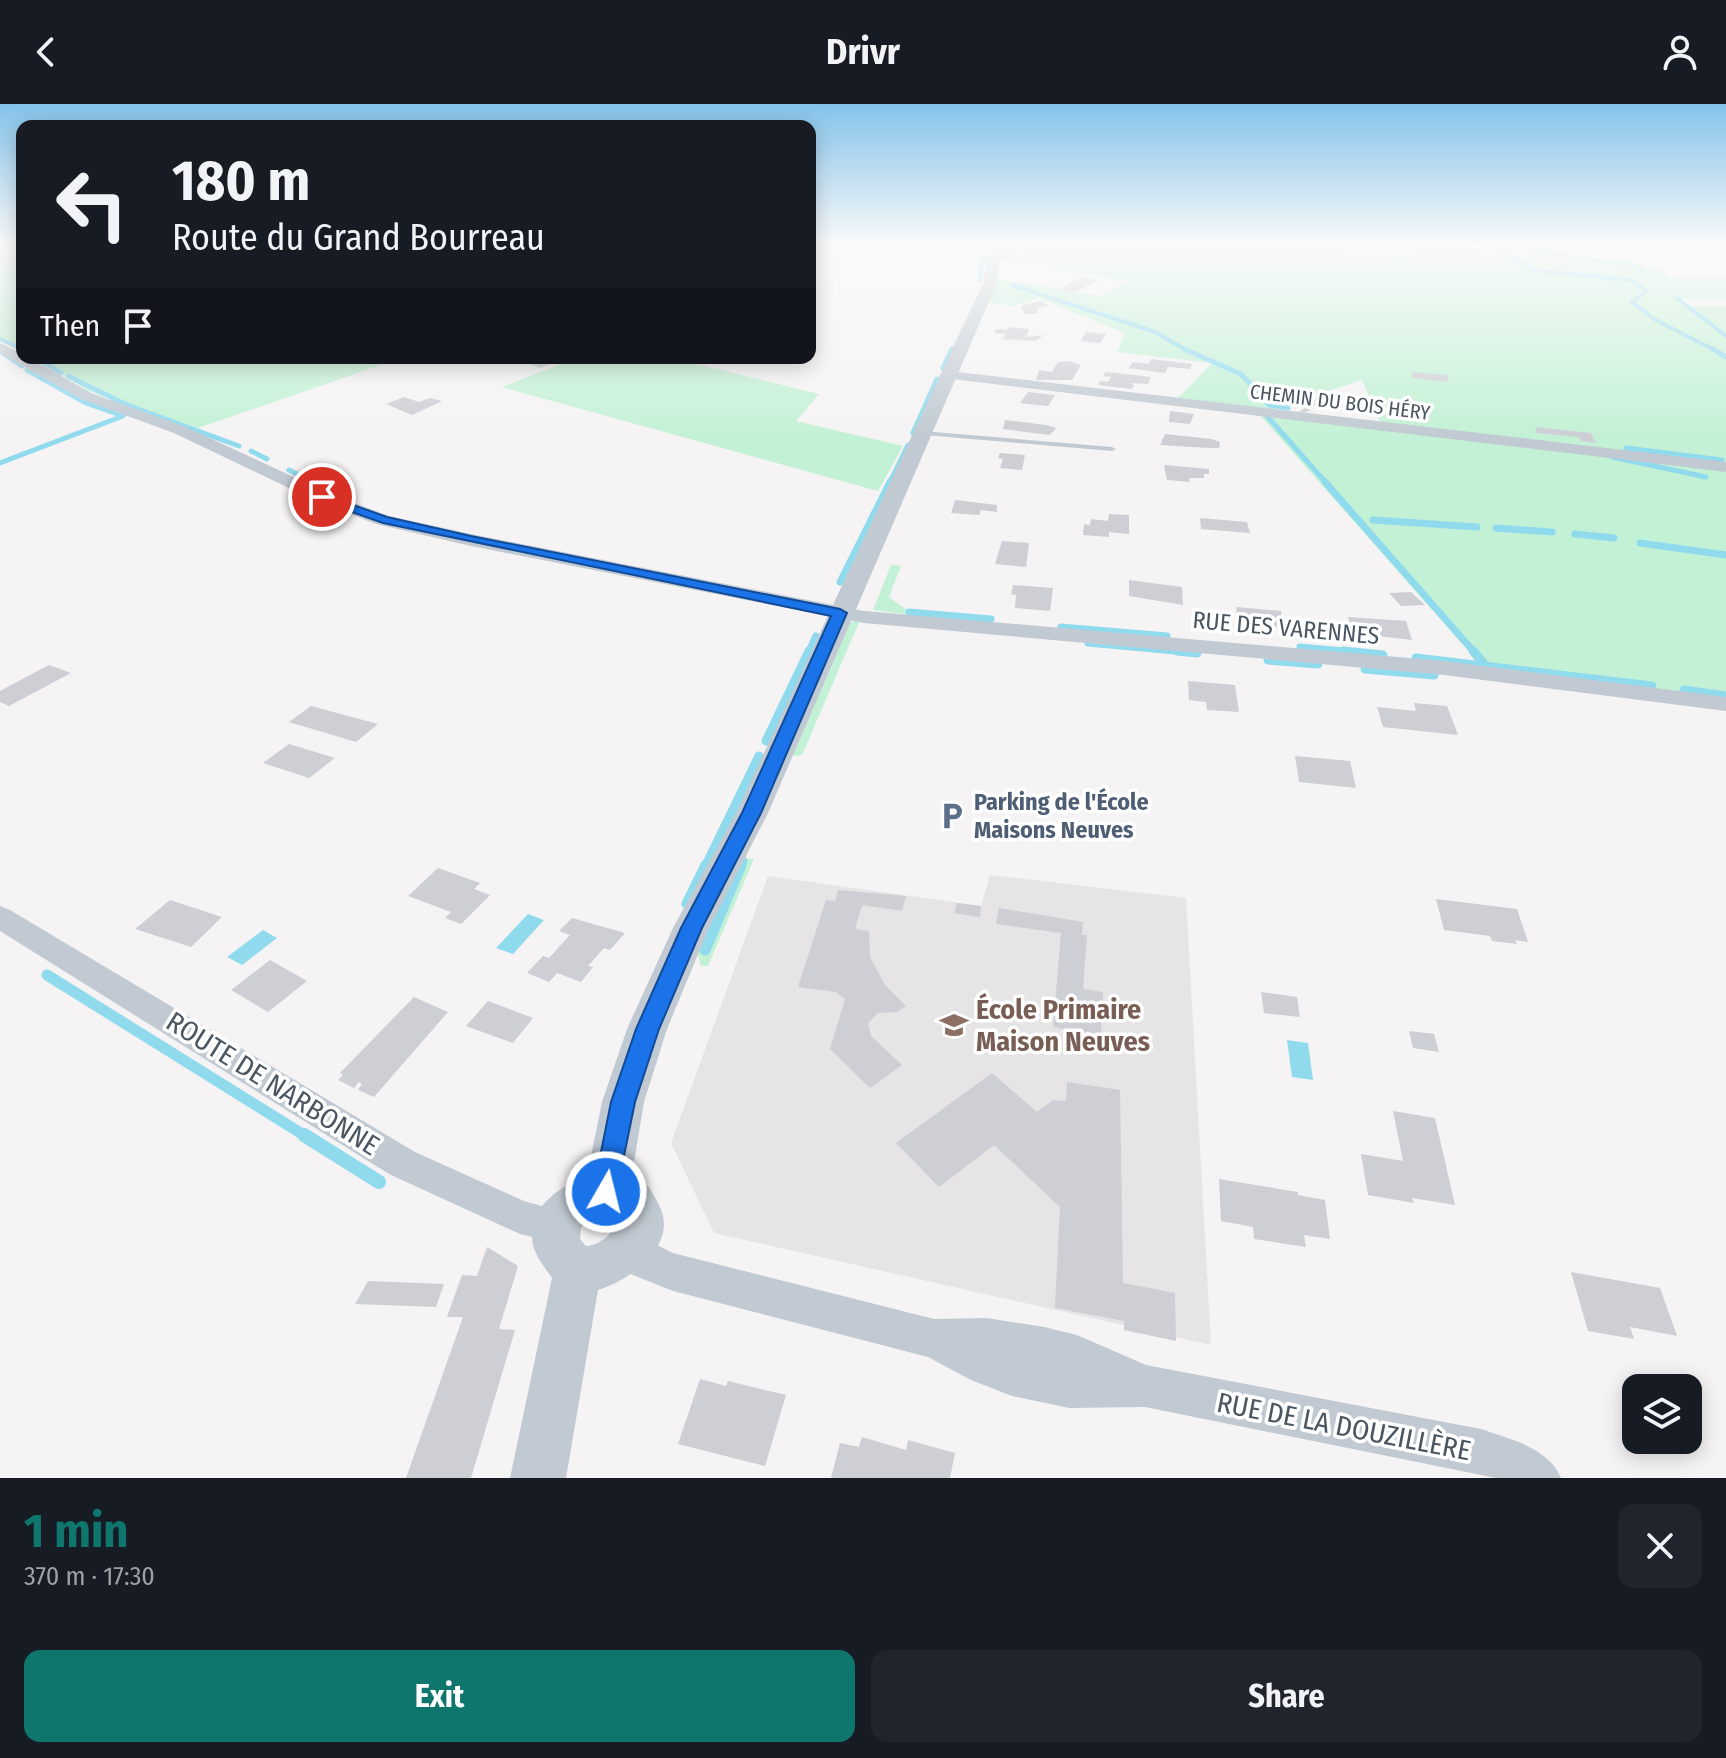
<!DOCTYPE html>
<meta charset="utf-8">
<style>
:root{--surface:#171b24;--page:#20242c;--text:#f1f3f6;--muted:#9ea1a6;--accent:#0f766e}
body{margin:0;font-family:"Fira Sans Condensed",sans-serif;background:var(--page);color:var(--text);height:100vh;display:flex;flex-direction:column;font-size:30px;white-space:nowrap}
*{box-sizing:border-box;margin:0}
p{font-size:26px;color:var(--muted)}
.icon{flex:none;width:44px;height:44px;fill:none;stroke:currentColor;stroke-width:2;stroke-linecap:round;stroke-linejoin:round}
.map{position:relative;height:1374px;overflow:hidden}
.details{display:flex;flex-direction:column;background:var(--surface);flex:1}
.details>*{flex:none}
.hud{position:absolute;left:16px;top:16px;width:800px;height:244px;border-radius:16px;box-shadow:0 4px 20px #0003;background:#171b24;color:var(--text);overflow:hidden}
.fabs{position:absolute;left:1622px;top:1270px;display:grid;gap:16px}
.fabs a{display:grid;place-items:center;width:80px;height:80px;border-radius:16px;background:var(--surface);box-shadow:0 4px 20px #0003;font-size:40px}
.pin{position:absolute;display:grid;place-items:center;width:68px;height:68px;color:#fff;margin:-34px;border:4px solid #fff;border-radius:50%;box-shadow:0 2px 8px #0007}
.me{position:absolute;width:88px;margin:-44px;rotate:8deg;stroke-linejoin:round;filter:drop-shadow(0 0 6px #0008)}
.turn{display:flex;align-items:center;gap:28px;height:168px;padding:0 24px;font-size:36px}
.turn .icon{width:104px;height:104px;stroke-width:2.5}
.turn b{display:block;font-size:56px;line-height:68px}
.then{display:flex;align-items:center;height:76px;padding:0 24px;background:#0003;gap:16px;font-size:30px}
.round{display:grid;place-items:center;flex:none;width:84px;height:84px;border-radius:16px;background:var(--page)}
.headline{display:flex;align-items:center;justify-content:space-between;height:136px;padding:0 24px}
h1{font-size:48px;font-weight:700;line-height:60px;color:var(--accent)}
.primary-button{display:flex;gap:16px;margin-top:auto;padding:16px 24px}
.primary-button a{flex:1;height:92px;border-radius:16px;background:var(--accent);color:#fff;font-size:32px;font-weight:700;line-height:92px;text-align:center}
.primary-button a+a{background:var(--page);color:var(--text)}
header{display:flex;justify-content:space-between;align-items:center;height:104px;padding:0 24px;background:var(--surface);font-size:36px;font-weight:700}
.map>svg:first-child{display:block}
.education{fill:#e6e4e5}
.green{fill:#c3f1d5;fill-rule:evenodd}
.water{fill:#90daee}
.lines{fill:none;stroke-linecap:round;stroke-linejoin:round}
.stream-far5{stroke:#90daee;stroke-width:4}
.stream-far4{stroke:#90daee;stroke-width:5}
.stream-far3{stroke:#90daee;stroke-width:7}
.stream-far2{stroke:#90daee;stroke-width:9}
.stream-far1{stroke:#90daee;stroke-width:11}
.stream{stroke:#90daee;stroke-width:14}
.building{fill:#cdcfd5}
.service{fill:#c1cad2;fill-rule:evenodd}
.minor{fill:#c1cad2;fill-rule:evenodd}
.tertiary{fill:#c1cad2;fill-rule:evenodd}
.route{fill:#1a73e8;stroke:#114b97;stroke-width:2}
.labels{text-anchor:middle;stroke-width:7;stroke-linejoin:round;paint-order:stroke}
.far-street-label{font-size:20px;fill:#4a5661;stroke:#fff}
.street-label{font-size:24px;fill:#4a5661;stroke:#fff}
.service-label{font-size:24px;font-weight:bold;fill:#4e5e75;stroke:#fff;text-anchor:start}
.near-education-label{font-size:28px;font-weight:bold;fill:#785e54;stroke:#fff;text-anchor:start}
.near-street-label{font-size:28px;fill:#4a5661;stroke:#fff}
</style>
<header><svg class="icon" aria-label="back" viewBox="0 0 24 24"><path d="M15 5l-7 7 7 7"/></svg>Drivr<svg class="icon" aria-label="person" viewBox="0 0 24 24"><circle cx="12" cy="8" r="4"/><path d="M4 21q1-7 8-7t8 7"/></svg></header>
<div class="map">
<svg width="1726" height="1374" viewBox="0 0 1726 1374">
<rect width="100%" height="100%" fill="#f5f3f3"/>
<path class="education" d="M990,771l196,23 25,447 -497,-112 -43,-90 97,-267 213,30z"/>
<g class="green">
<path d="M22,140v104l-22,-11v-92z"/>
<path d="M1033,140h302l-2,5 73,10 19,-15h123l-2,11 114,12 9,11h57v21h-47l11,7h36v398l-238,-31 -230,-260 -85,-10 39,-40 -94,-11 6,-19 -85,-35 -28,8 -23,-4 11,-23 102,17 25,-15 -123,-25zM1362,276l20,46 -121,-13z"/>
<path d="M38,254h363l-203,70 -110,-37z"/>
<path d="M577,254h95l147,36 -23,27 107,25 -25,45 -376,-104z"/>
<path d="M891,461l10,1 -12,31 19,14 85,8v6l-120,-15z"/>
<path d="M860,516l-57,133 -4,3 -10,-1 59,-132z"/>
<path d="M742,755h12l-46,107h-7l-4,-16z"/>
</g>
<g class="water">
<path d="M528,810l16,6 -31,34 -17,-6z"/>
<path d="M263,826l14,8 -35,27 -15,-8z"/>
<path d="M1287,936l21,3 5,37 -21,-3z"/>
</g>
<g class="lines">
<g class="stream-far5">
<path d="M1473,140l40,14 23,13 96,9 14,11 -14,11 22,17 62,32"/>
<path d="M1495,142l139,19 10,7"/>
<path d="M980,176l2,-20 29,-16"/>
<path d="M1012,181l143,47 33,19"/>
<path d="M1677,194l49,38"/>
<path d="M0,235l22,10"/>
</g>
<g class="stream-far4">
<path d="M1184,245l57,25 28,31 19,3"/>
<path d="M1713,245l13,8"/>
<path d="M0,247l22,15"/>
<path d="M37,254l24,15"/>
<path d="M943,264l9,-19"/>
<path d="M68,272l59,29 112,41"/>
<path d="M1267,312l60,68"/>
<path d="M913,329l24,-54"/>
<path d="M1626,344l96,12"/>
<path d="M251,347l16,8"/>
<path d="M1612,353l94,20"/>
<path d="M0,359l123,-47 -37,-13 -59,-33"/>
<path d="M289,366l28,14"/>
<path d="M889,380l19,-39"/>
</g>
<g class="stream-far3">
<path d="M313,378l15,8"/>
<path d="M1325,378l150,171"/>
<path d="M1373,416l104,7"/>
<path d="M1496,424l56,4"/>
<path d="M1575,430l39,4"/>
<path d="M1640,439l86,12"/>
<path d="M840,478l50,-100"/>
<path d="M909,508l82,7"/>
<path d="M1061,523l106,9"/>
<path d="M1088,539l109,10"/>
<path d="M1300,543l64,6"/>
<path d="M808,549l8,-17"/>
</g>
<g class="stream-far2">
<path d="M1177,547l20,2"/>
<path d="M1343,547l40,4"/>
<path d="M1473,547l12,14"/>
<path d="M1416,554l236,28"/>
<path d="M1268,556l50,4"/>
<path d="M1365,565l69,6"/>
<path d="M1684,586l42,6"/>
<path d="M766,637l43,-90"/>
<path d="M705,763l54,-111"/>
<path d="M741,763l2,-6"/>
</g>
<g class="stream-far1">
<path d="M687,800l19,-39"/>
<path d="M705,846l36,-85"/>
<path d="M47,871l260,162"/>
</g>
<path class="stream" d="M304,1031l75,47"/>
</g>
<g class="building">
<path d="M1081,173l17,4 -24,11 -15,-3z"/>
<path d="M1040,197l10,4 -13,3 1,6h-14l-3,-8z"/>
<path d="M1008,223l21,2 -3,8 18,-2 -9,6 -32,-2 3,-5 -12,-1 2,-4 11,1z"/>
<path d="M1086,228l20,2 -6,9 -19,-2z"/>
<path d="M539,254h25l-23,10 -15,-5z"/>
<path d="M1151,255l41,5 -2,5 -22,-2 -3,6 -36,-5 4,-6 16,2z"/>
<path d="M1068,257l13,4 -9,15h-36l3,-10 13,2 6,-10z"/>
<path d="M1106,268l37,4 8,1 -3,7 -19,-1 5,2 -2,4 -34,-4 2,-4 8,1 3,-5 -8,-1z"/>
<path d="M1412,268l35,3 2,7 -37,-4z"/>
<path d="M1028,288l27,3 -7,11 -28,-3z"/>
<path d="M404,293l15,5 11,-4 12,3 -30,14 -26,-11z"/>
<path d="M1319,293l27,7 -5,3 -25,-2 -9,7h-8z"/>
<path d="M1170,307l24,3 -4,10 -21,-2z"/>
<path d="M1005,316l41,5 10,3 -6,7 -47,-6z"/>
<path d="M1535,323l56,6 5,10 -15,-2 -2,-4 -42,-4z"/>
<path d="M1165,330l47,5 8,3 -1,6h-10l-49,-3z"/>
<path d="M1000,349l25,2 -3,15 -22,-2 3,-9 -5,-1z"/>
<path d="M1164,361l45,4v5h-5v4h-15l1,4 -23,-2z"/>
<path d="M955,396l42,5v7l-16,-2 -2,5 -28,-2z"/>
<path d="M1109,410l20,1v19l-20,-2v5l-26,-2 1,-11 6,1 1,-6 17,2z"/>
<path d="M1200,414l47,4 3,11 -49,-4z"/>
<path d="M1002,437l27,2 -3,24 -31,-3z"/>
<path d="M1129,476l53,7 1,18 -54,-9z"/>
<path d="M1013,481l40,3 -3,23 -35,-3 1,-13 -5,-1z"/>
<path d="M1411,488l14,13 -24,1 -12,-13z"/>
<path d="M1236,503l45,4 2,16 -45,-3z"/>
<path d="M1348,513l58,4 6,19 -60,-7z"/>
<path d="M49,561l22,8 -62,33 -9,-4v-11z"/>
<path d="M1188,577l47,4 4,27 -32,-2 -1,-8 -17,-2z"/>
<path d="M1414,599l33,3 11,29 -75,-8 -6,-20 39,4z"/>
<path d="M311,602l67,18 -22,18 -67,-20z"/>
<path d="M289,640l46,14 -26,20 -46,-15z"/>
<path d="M1295,652l55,5 6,27 -57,-6z"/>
<path d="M438,764l42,15 -6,6 16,6 -29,29 -16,-6 6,-6 -43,-16z"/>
<path d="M838,786l68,6 -4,15 -40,-6 -7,24 14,2 1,26 15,28 21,21 -9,6 -19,1 -10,10 3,13 31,29 -32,23 -40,-39 15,-50 -9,-7 -38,-5 28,-87 9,1z"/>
<path d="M1436,795l81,10 11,33 -13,-2 2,4 -25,-3 -2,-5 -46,-6z"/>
<path d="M170,796l52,17 -31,30 -56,-18z"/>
<path d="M957,799l24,3 -1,11 -26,-4z"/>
<path d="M999,804l84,14 -1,13h5l-4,54 20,3 -2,42 -23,-3 -2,11 -11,-2v-11l-12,-2 8,-94 -65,-9z"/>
<path d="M572,814l53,15 -15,17 -6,-2 -16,18 5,1 -12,15 -24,-9 -8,9 -22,-9 16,-17 6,2 21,-23 -11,-4z"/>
<path d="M270,856l37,21 -39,31 -37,-22z"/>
<path d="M1261,888l36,5 3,20 -36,-4z"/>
<path d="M414,893l34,15 -74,85 -16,-7 4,-6 -3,-2 -5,6 -16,-8 5,-5 -3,-2z"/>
<path d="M488,897l45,17 -20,25 -47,-17z"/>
<path d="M1409,927l25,3 5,18 -26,-4z"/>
<path d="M992,969l45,39 16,-12 13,1 1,-19 53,8 3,193 52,10 1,48 -52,-11v-9l-69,-13 5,-101 -66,-62 -55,42 -43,-44z"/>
<path d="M1393,1007l42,7 20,87 -43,-7 2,5 -46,-8 -7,-41 42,7z"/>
<path d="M1219,1075l79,13v3l27,5 5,39 -26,-4 2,12 -52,-8 -1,-12 -32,-6z"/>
<path d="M487,1143l31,19 -19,63 16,1 -44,148h-65l57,-161h-16l15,-42 15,1z"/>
<path d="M1571,1168l89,16 17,48 -47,-9 4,12 -46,-8z"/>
<path d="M368,1177l76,3 -8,23 -81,-3z"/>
<path d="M700,1275l26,7 2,-5 58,14 -21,71 -87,-22z"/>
<path d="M862,1333l44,13 2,-10 47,13 -5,25h-119l9,-35 19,4z"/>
</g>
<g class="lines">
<path class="service" d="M922,327l190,16 4,2 -4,2 -187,-16h-3z"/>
<g class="minor">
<path d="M0,239l22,11v4h8l61,35 95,34 142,66 61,23 82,18 393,77 580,50 282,36v14l-282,-36 -580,-52 -393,-77 -95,-22 -60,-23 -142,-68 -93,-34 -81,-46z"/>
<path d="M949,267l777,91v10l-782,-94 -2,-3z"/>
<path d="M0,802l10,4 405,242 109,49 46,13 6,12 -6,12 -13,5 -37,-9 -131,-60 -389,-243z"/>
<path d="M630,1127l43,22 261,66 53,-1 57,9 33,8 69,30 335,64c29,10 68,19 80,49h-65l-351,-71 -76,1 -57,-12 -41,-16 -43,-23 -255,-66 -45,-18 -12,-11 -5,-13 5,-13z"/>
</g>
<path class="tertiary" d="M1014,140h19l-34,19 -2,20 -229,530 -59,115 -42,101 -23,73 -13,78 18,7c5,9 12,19 14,29 8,35 -37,66 -65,74l-32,188h-56l42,-200c-7,-10 -16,-21 -19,-33 -8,-35 26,-59 54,-69l15,-74 25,-73 46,-101 63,-115 247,-530c3,-27 6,-29 31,-39zM599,1109l18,4c-2,16 -16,28 -31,29l-6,-7 1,-12z"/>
</g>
<linearGradient id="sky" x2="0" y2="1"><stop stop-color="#85c3ea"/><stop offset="0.42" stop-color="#fafafa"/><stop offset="1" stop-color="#fafafa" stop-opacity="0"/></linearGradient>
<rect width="1726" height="333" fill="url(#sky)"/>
<path class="route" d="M322,390l65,23 84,19 369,73 7,4 -86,200 -59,115 -43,101 -24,73 -20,98 -9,4 -9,-4 -4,-8 18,-90 25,-73 45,-101 61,-115 89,-197 -448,-93 -65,-23v-5z"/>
<defs>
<symbol id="parking-bare" viewBox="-9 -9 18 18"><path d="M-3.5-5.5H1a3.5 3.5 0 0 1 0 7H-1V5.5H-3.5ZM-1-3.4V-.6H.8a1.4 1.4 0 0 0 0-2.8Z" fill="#5c6f8a" stroke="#fff" stroke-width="2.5" paint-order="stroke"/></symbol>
<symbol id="school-bare" viewBox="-9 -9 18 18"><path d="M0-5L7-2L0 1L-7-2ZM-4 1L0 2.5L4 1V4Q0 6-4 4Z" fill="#8d6e63" stroke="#fff" stroke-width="2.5" paint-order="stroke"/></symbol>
</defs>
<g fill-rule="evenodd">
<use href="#parking-bare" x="932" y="692" width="40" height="40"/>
<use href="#school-bare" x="934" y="901" width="40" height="40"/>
</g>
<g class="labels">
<g class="far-street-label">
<text transform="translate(1340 298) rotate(7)" y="7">CHEMIN DU BOIS HÉRY</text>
</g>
<g class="street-label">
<text transform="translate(1286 524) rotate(5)" y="8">RUE DES VARENNES</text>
</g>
<g class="service-label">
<text x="974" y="706">Parking de l'École<tspan x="974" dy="28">Maisons Neuves</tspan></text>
</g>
<g class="near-education-label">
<text x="976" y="915">École Primaire<tspan x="976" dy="32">Maison Neuves</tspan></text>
</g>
<g class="near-street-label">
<text transform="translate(273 979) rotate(32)" y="10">ROUTE DE NARBONNE</text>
<text transform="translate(1344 1322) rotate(11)" y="10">RUE DE LA DOUZILLÈRE</text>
</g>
</g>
</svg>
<div class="fabs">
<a><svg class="icon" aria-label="layers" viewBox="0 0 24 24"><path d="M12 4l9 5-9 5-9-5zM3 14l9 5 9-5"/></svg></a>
</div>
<div class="pin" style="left:322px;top:393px;background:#d93025"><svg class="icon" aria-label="arrive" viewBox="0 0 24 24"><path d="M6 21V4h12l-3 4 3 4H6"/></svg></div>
<svg class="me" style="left:606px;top:1088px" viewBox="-20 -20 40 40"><circle r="17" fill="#1a73e8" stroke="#fff" stroke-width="3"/><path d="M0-11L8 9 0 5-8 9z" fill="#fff"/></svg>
<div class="hud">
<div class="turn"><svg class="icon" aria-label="left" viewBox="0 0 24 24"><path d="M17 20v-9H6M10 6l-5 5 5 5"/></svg><div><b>180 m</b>Route du Grand Bourreau</div></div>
<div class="then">Then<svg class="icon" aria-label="arrive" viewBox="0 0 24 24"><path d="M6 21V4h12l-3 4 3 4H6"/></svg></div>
</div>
</div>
<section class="details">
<div class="headline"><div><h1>1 min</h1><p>370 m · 17:30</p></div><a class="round"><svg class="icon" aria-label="close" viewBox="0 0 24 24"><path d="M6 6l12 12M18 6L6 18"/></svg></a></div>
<div class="primary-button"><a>Exit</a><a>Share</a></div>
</section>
